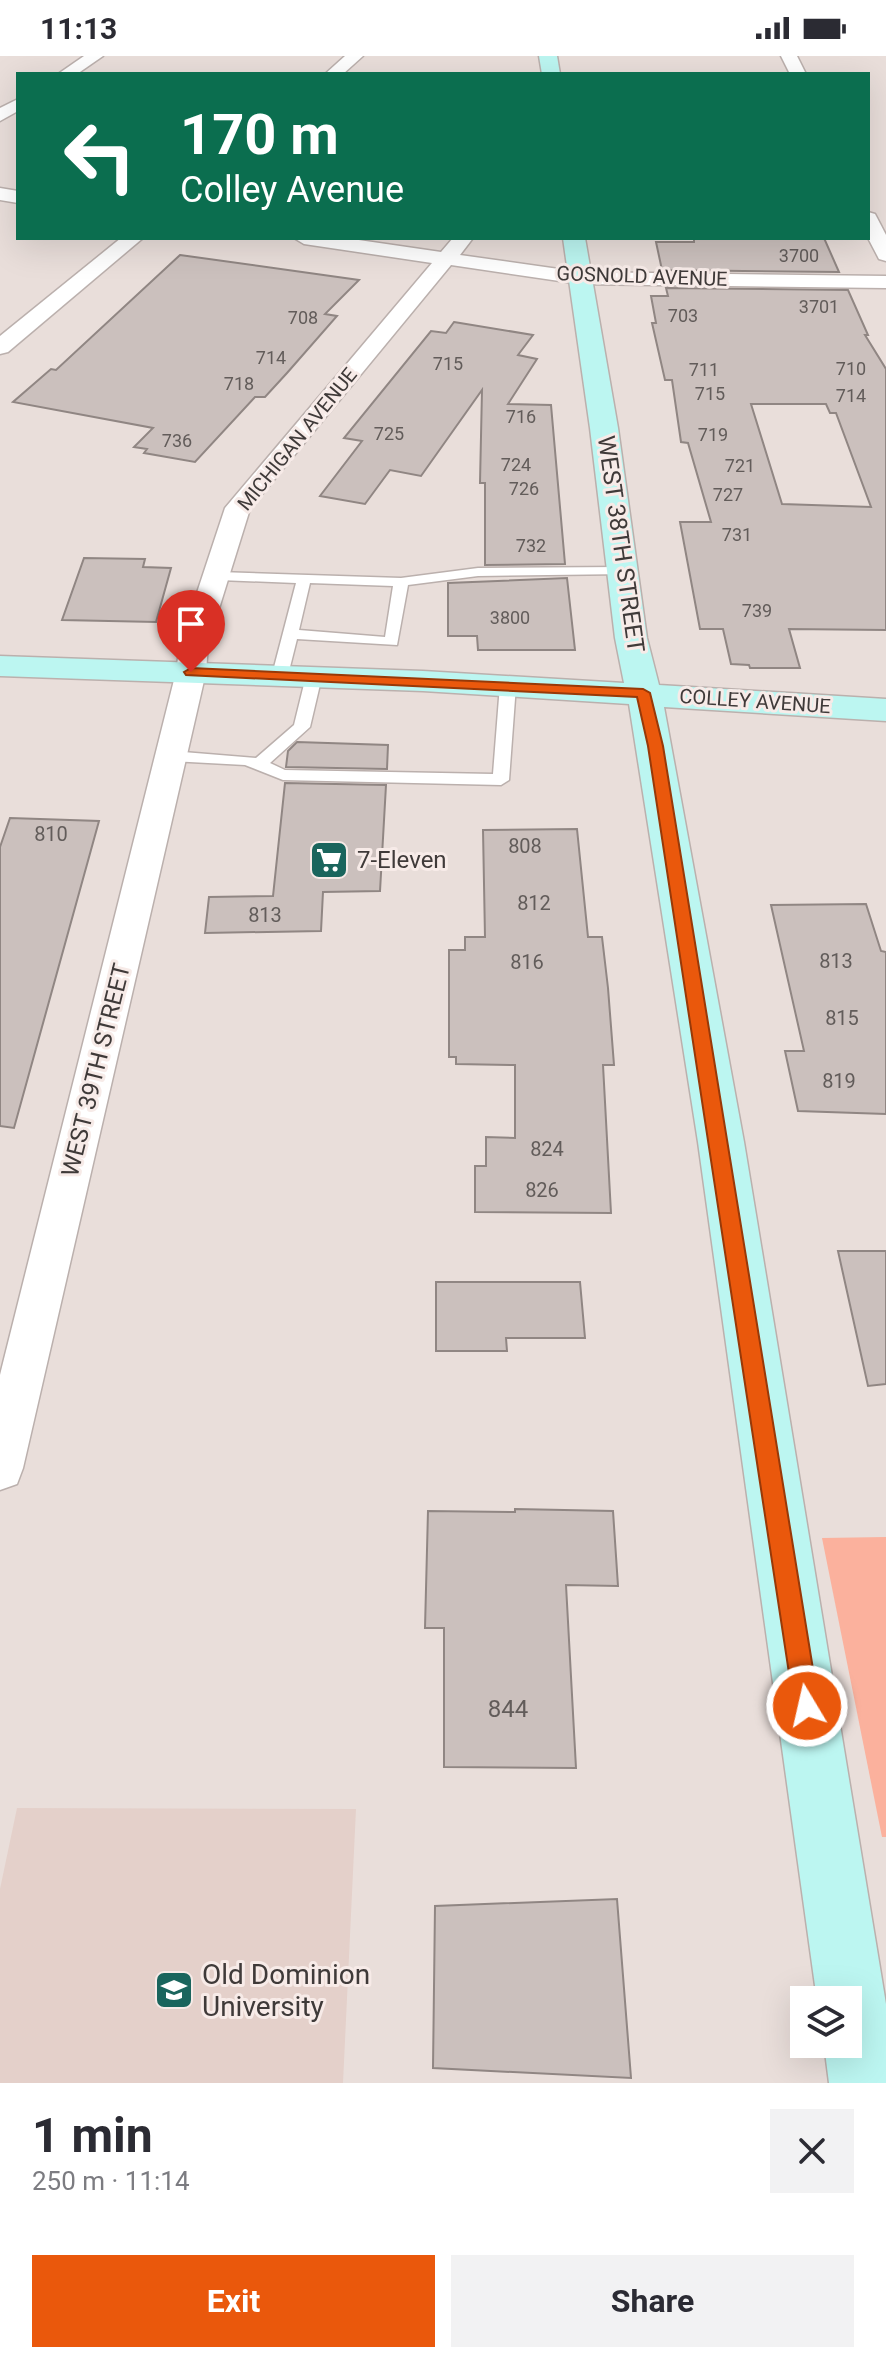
<!DOCTYPE html>
<meta charset="utf-8">
<style>
:root{--surface:#fff;--page:#f2f2f3;--text:#2b2b33;--muted:#7c7c81;--accent:#ea580c}
body{margin:0;font-family:Roboto,sans-serif;background:var(--page);color:var(--text);height:100vh;display:flex;flex-direction:column;font-size:30px;white-space:nowrap}
*{box-sizing:border-box;margin:0}
p{font-size:26px;color:var(--muted)}
.icon{flex:none;width:44px;height:44px;fill:none;stroke:currentColor;stroke-width:2;stroke-linecap:round;stroke-linejoin:round}
.map{position:relative;height:2027px;overflow:hidden}
.details{display:flex;flex-direction:column;background:var(--surface);flex:1}
.details>*{flex:none}
.top-card{position:absolute;left:16px;top:16px;width:854px;height:168px;border-radius:0px;box-shadow:0 8px 32px #0002;background:#0b6e4f;color:#fff;overflow:hidden}
.tools{position:absolute;left:790px;top:1930px;display:grid;gap:16px}
.tools a{display:grid;place-items:center;width:72px;height:72px;border-radius:0px;background:var(--surface);box-shadow:0 8px 32px #0002;font-size:40px}
.pin{position:absolute;display:grid;place-items:center;width:68px;height:68px;color:#fff;margin:-82px -34px;border-radius:50% 50% 50% 0;rotate:-45deg;box-shadow:0 0 8px #0007}
.pin .icon{rotate:45deg}
.me{position:absolute;width:88px;margin:-44px;rotate:351deg;stroke-linejoin:round;filter:drop-shadow(0 0 6px #0008)}
.turn{display:flex;align-items:center;gap:28px;height:168px;padding:0 32px;font-size:36px}
.turn .icon{width:104px;height:104px;stroke-width:2.5}
.turn b{display:block;font-size:56px;line-height:68px}
.round{display:grid;place-items:center;flex:none;width:84px;height:84px;border-radius:0px;background:var(--page)}
.headline{display:flex;align-items:center;justify-content:space-between;height:136px;padding:0 32px}
h1{font-size:48px;font-weight:700;line-height:60px}
.action{display:flex;gap:16px;margin-top:auto;padding:16px 32px}
.action a{flex:1;height:92px;border-radius:0px;background:var(--accent);color:#fff;font-size:32px;font-weight:700;line-height:92px;text-align:center}
.action a+a{background:var(--page);color:var(--text)}
.status{display:flex;justify-content:space-between;align-items:center;height:56px;padding:0 40px;background:var(--surface);direction:ltr}
.status svg{height:22px;fill:currentColor}
.map>svg:first-child{display:block}
.built{fill:#e4d0ca}
.green{fill:#fbb19d}
.building{fill:#cbc0bd;stroke:#908683;stroke-width:2;fill-rule:evenodd}
.lines{fill:none;stroke-linecap:round;stroke-linejoin:round}
.service-casing{stroke:#bbb0ad;stroke-width:3}
.minor-casing{stroke:#bbb0ad;stroke-width:3}
.secondary-casing{stroke:#bbb0ad;stroke-width:3}
.service{fill:#fff;fill-rule:evenodd}
.minor{fill:#fff;fill-rule:evenodd}
.secondary{fill:#bcf6f1;fill-rule:evenodd}
.route{fill:#ea580c;stroke:#983908;stroke-width:2}
.labels{text-anchor:middle;stroke-width:6;stroke-linejoin:round;paint-order:stroke}
.far-number-label{font-size:18px;fill:#625c5a}
.far-street-label{font-size:20px;fill:#3f3a39;stroke:#f7ebe8}
.number-label{font-size:20px;fill:#625c5a}
.street-label{font-size:24px;fill:#3f3a39;stroke:#f7ebe8}
.poi-label{font-size:24px;fill:#3f3a39;stroke:#f7ebe8;text-anchor:start}
.near-number-label{font-size:24px;fill:#625c5a}
.near-poi-label{font-size:28px;fill:#3f3a39;stroke:#f7ebe8;text-anchor:start}
</style>
<div class="status"><b>11:13</b><svg viewBox="0 0 49 12"><path d="M0 12V9h3v3zM5 12V6h3v6zM10 12V3h3v9zM15 12V0h3v12zM26 1h20v11H26zM47 4h2v5h-2z"/></svg></div>
<div class="map">
<svg width="886" height="2027" viewBox="0 0 886 2027">
<rect width="100%" height="100%" fill="#e9deda"/>
<path class="built" d="M17,1752l339,1 -13,274h-343v-194z"/>
<path class="green" d="M886,1481v300h-4l-60,-299z"/>
<g class="building">
<path d="M694,182h130l15,34 -177,-2 -6,-28h38z"/>
<path d="M180,199l179,25 -34,34 12,2 -50,57 -22,24h-10l-60,65 -51,-9 3,-4 -13,-2 19,-19 -140,-26 38,-33 5,1z"/>
<path d="M666,232l182,2 20,45h-3l21,34v261l-97,-1 11,39h-50l-1,-3 -18,-1 -8,-35h-23l-20,-107h31l-23,-79 -7,-1 -9,-62h-7l-13,-57h4l-5,-27h17zM751,348h75l4,9h6l35,94 -89,-3z"/>
<path d="M454,266l79,13 -15,20 19,4 -29,45 43,1 14,159 -80,1v-82h-5l2,-93 -61,86 -31,-6 -25,34 -45,-8 42,-55 -18,-3 87,-107 15,2z"/>
<path d="M84,502l61,1 -2,8 28,1 -15,54 -94,-2z"/>
<path d="M567,522l8,72h-97l-1,-14h-29v-53z"/>
<path d="M297,686l91,3 -1,24 -101,-2 2,-16z"/>
<path d="M285,727l101,2 -6,106 -57,1 -2,39 -116,2 4,-36 64,-1z"/>
<path d="M10,762l89,3 -85,307 -14,-2v-279z"/>
<path d="M577,773l11,108h14l6,51 6,77h-11l8,148 -136,-1v-46h11v-29l29,1v-73l-59,-1v-7h-7v-107h16v-13h20l-2,-107z"/>
<path d="M866,848l15,47 5,1v162l-88,-3 -13,-60h19l-33,-146z"/>
<path d="M838,1195h48v133l-18,2z"/>
<path d="M436,1226h144l5,56h-79l1,13h-71z"/>
<path d="M515,1453l98,2 5,75 -52,-1 10,183 -132,-1v-139h-19l3,-117 87,1z"/>
<path d="M617,1843l14,179 -198,-10 2,-162z"/>
</g>
<g class="lines">
<defs>
<g id="service">
<path d="M623,511l5,1v6l-150,2 -70,9 -11,60 -100,-6 -9,36 -8,5 -8,-5 24,-92 -77,-3 -7,-4 7,-4 182,6 77,-10zM310,527l83,3 -8,51 -86,-7z"/>
<path d="M314,615l8,5 -12,51 -40,36 15,7 208,4 7,-89 8,-5 8,5 -7,95 -8,5 -218,-5 -38,-15 -74,-4 -8,-5 8,-5 85,7 38,-33 12,-49z"/>
</g>
<g id="minor">
<path d="M84,0h19l-26,18h-19z"/>
<path d="M345,0h18l-20,18h-18z"/>
<path d="M781,0h16l9,18h-16z"/>
<path d="M18,43v12l-18,10v-13z"/>
<path d="M0,132l18,3v12l-18,-3z"/>
<path d="M868,156l7,2 11,21v26l-7,-2 -11,-21z"/>
<path d="M121,182h22l-135,114 -8,2v-18z"/>
<path d="M294,182h51l96,14 12,-14h20l-13,17 120,17 306,4v12l-306,-4 -129,-19 -201,244 -42,135 -2,28 -183,796 -6,16 -17,6v-115l176,-703 4,-28 45,-136 207,-245 -128,-19z"/>
</g>
<g id="secondary">
<path d="M539,0h18l3,18h-18z"/>
<path d="M563,182h22l33,190 29,210 12,47 227,14v22l-222,-14 80,435 142,862v79h-57l-5,-39h24v-44h-31l-119,-858 -69,-438 -206,-13 -423,-15v-20l423,15 201,12 -9,-45 -25,-210z"/>
</g>
</defs>
<use href="#service" class="service-casing"/>
<use href="#minor" class="minor-casing"/>
<use href="#secondary" class="secondary-casing"/>
<use href="#service" class="service"/>
<use href="#minor" class="minor"/>
<use href="#secondary" class="secondary"/>
</g>
<path class="route" d="M191,612l452,21 7,4 13,53 156,960 -3,9 -9,4 -9,-4 -4,-9 -146,-960 -11,-49 -451,-22 -2,-3z"/>
<defs>
<symbol id="supermarket-square" viewBox="-11 -11 22 22"><rect x="-9" y="-9" width="18" height="18" rx="4" fill="#1a655d" stroke="#f7ebe8"/><path d="M-6-5.5h2.5l.6 2H6L4.5 2H-2.5L-4.4-4H-6ZM-1.5 3.2a1.3 1.3 0 1 0 .1 0ZM3 3.2a1.3 1.3 0 1 0 .1 0Z" fill="#fff"/></symbol>
<symbol id="university-square" viewBox="-11 -11 22 22"><rect x="-9" y="-9" width="18" height="18" rx="4" fill="#1a655d" stroke="#f7ebe8"/><path d="M0-5L7-2L0 1L-7-2ZM-4 1L0 2.5L4 1V4Q0 6-4 4Z" fill="#fff"/></symbol>
</defs>
<g fill-rule="evenodd">
<use href="#supermarket-square" x="307" y="782" width="44" height="44"/>
<use href="#university-square" x="152" y="1912" width="44" height="44"/>
</g>
<g class="labels">
<g class="far-number-label">
<text x="799" y="206">3700</text>
<text x="819" y="257">3701</text>
<text x="683" y="266">703</text>
<text x="303" y="268">708</text>
<text x="271" y="308">714</text>
<text x="448" y="314">715</text>
<text x="851" y="319">710</text>
<text x="704" y="320">711</text>
<text x="239" y="334">718</text>
<text x="710" y="344">715</text>
<text x="851" y="346">714</text>
<text x="521" y="367">716</text>
<text x="389" y="384">725</text>
<text x="713" y="385">719</text>
<text x="177" y="391">736</text>
<text x="516" y="415">724</text>
<text x="740" y="416">721</text>
<text x="524" y="439">726</text>
<text x="728" y="445">727</text>
<text x="737" y="485">731</text>
<text x="531" y="496">732</text>
<text x="757" y="561">739</text>
<text x="510" y="568">3800</text>
</g>
<g class="far-street-label">
<text transform="translate(642 220) rotate(2)" y="7">GOSNOLD AVENUE</text>
<text transform="translate(297 383) rotate(-51)" y="7">MICHIGAN AVENUE</text>
<text transform="translate(755 645) rotate(4)" y="7">COLLEY AVENUE</text>
</g>
<g class="number-label">
<text x="51" y="785">810</text>
<text x="525" y="797">808</text>
<text x="534" y="854">812</text>
<text x="265" y="866">813</text>
<text x="836" y="912">813</text>
<text x="527" y="913">816</text>
<text x="842" y="969">815</text>
<text x="839" y="1032">819</text>
<text x="547" y="1100">824</text>
<text x="542" y="1141">826</text>
</g>
<g class="street-label">
<text transform="translate(621 488) rotate(82)" y="8">WEST 38TH STREET</text>
<text transform="translate(96 1014) rotate(-76)" y="8">WEST 39TH STREET</text>
</g>
<g class="poi-label">
<text x="357" y="812">7-Eleven</text>
</g>
<g class="near-number-label">
<text x="508" y="1661">844</text>
</g>
<g class="near-poi-label">
<text x="202" y="1928">Old Dominion<tspan x="202" dy="32">University</tspan></text>
</g>
</g>
</svg>
<div class="tools">
<a><svg class="icon" aria-label="layers" viewBox="0 0 24 24"><path d="M12 4l9 5-9 5-9-5zM3 14l9 5 9-5"/></svg></a>
</div>
<div class="pin" style="left:191px;top:616px;background:#d93025"><svg class="icon" aria-label="arrive" viewBox="0 0 24 24"><path d="M6 21V4h12l-3 4 3 4H6"/></svg></div>
<svg class="me" style="left:807px;top:1650px" viewBox="-20 -20 40 40"><circle r="17" fill="#ea580c" stroke="#fff" stroke-width="3"/><path d="M0-11L8 9 0 5-8 9z" fill="#fff"/></svg>
<div class="top-card">
<div class="turn"><svg class="icon" aria-label="left" viewBox="0 0 24 24"><path d="M17 20v-9H6M10 6l-5 5 5 5"/></svg><div><b>170 m</b>Colley Avenue</div></div>
</div>
</div>
<section class="details">
<div class="headline"><div><h1>1 min</h1><p>250 m · 11:14</p></div><a class="round"><svg class="icon" aria-label="close" viewBox="0 0 24 24"><path d="M6 6l12 12M18 6L6 18"/></svg></a></div>
<div class="action"><a>Exit</a><a>Share</a></div>
</section>
